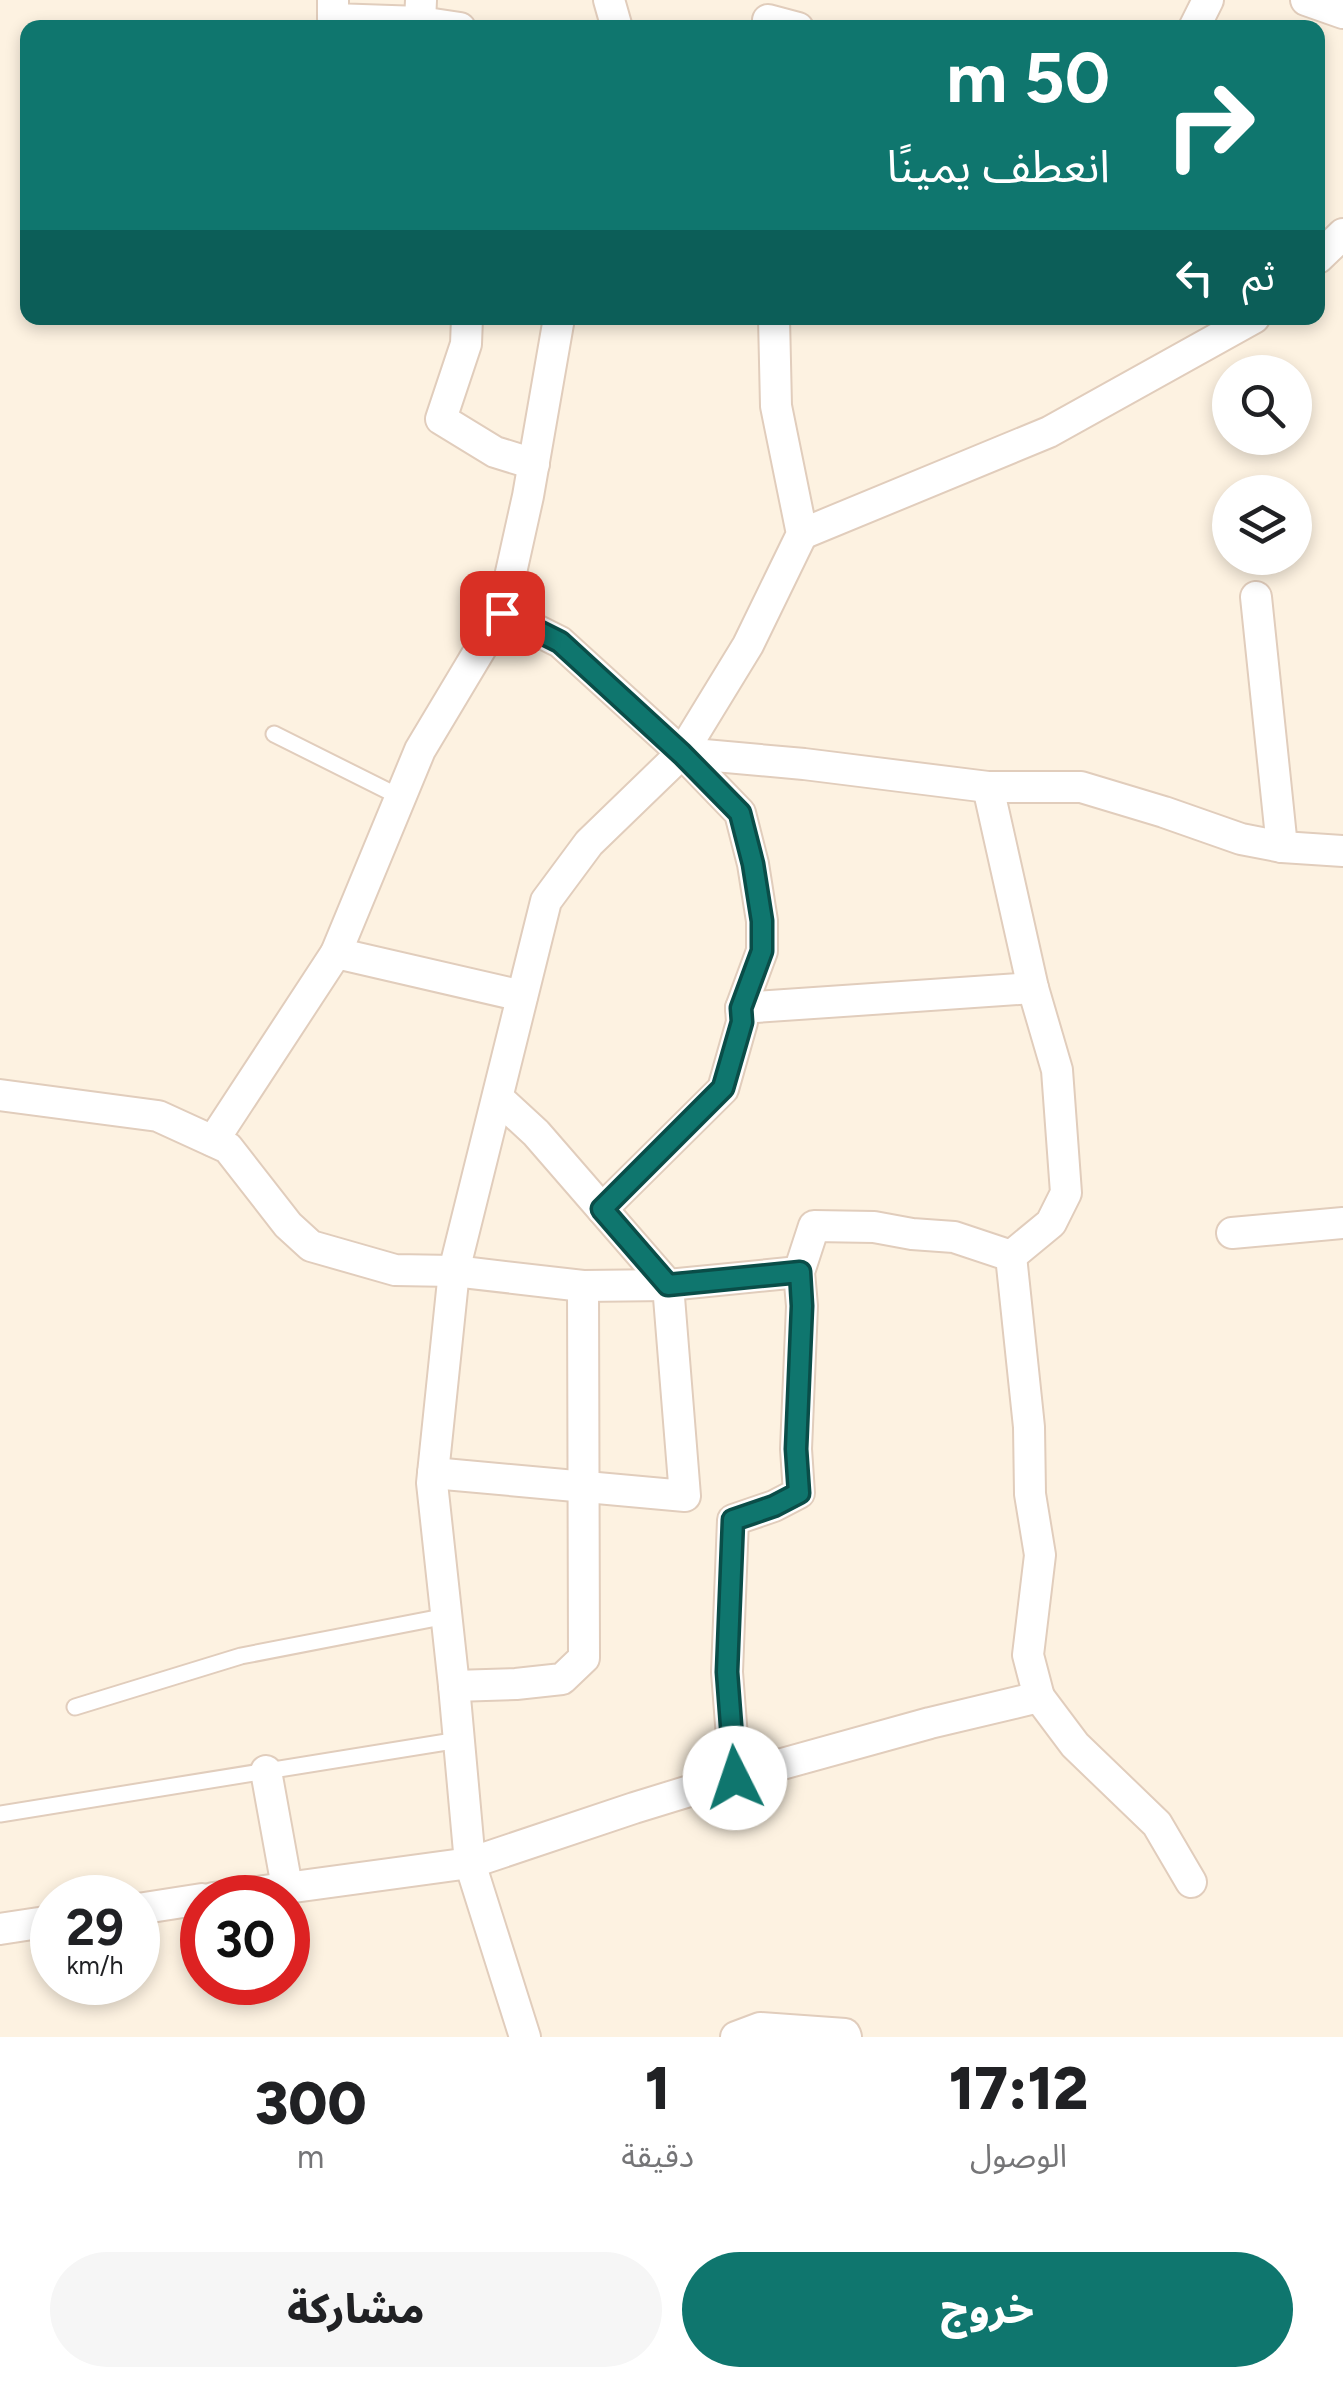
<!DOCTYPE html>
<html lang="ar">
<meta charset="utf-8">
<style>
:root{--surface:#fff;--page:#f6f6f6;--text:#202124;--muted:#757577;--accent:#0f766e}
body{margin:0;font-family:Figtree,"Noto Sans Arabic",sans-serif;background:var(--page);color:var(--text);direction:rtl;height:100vh;display:flex;flex-direction:column;font-size:38px;white-space:nowrap}
*{box-sizing:border-box;margin:0}
p{font-size:32px;color:var(--muted)}
.icon{flex:none;width:55px;height:55px;fill:none;stroke:currentColor;stroke-width:2;stroke-linecap:round;stroke-linejoin:round}
.map{position:relative;height:2037px;overflow:hidden;direction:ltr}
.panel{display:flex;flex-direction:column;background:var(--surface);flex:1}
.panel>*{flex:none}
.top-card{position:absolute;left:20px;top:20px;width:1305px;height:305px;border-radius:20px;box-shadow:0 5px 15px #0003;direction:rtl;background:#0f766e;color:#fff;overflow:hidden}
.controls{position:absolute;left:1212px;top:355px;display:grid;gap:20px}
.controls a{display:grid;place-items:center;width:100px;height:100px;border-radius:50%;background:var(--surface);box-shadow:0 5px 15px #0003;font-size:50px}
.speed{position:absolute;left:30px;top:1875px;display:flex;gap:20px;font-size:50px;font-weight:700;text-align:center}
.speed>*{display:grid;place-content:center;width:130px;height:130px;border-radius:50%;background:var(--surface);box-shadow:0 5px 15px #0003;line-height:1}
.speed small{font-size:25px;font-weight:400}
.speed .limit{border:15px solid #d22;background:#fff;color:#111}
.pin{position:absolute;display:grid;place-items:center;width:85px;height:85px;color:#fff;margin:-42px;border-radius:20px;box-shadow:0 5px 15px #0006}
.me{position:absolute;width:110px;margin:-55px;rotate:356deg;stroke-linejoin:round;filter:drop-shadow(0 0 8px #0008)}
.turn{display:flex;align-items:center;gap:35px;height:210px;padding:0 50px;font-size:45px}
.turn .icon{width:130px;height:130px;stroke-width:2.5}
.turn b{display:block;font-size:70px;line-height:85px}
.then{display:flex;align-items:center;height:95px;padding:0 50px;background:#0003;gap:20px;font-size:38px}
.eta{display:flex;justify-content:space-evenly;align-items:center;height:170px;text-align:center}
.eta b{font-size:60px;font-weight:800;line-height:70px}
.action{display:flex;gap:20px;margin-top:auto;padding:20px 50px}
.action a{flex:1;height:115px;border-radius:60px;background:var(--accent);color:#fff;font-size:40px;font-weight:800;line-height:115px;text-align:center}
.action a+a{background:var(--page);color:var(--text)}
.map>svg:first-child{display:block}
.lines{fill:none;stroke-linecap:round;stroke-linejoin:round}
.service-casing{stroke:#e1cdbc;stroke-width:19}
.minor-casing{stroke:#e1cdbc;stroke-width:34}
.service{stroke:#fff;stroke-width:15}
.minor{stroke:#fff;stroke-width:30}
.route-casing{stroke:#0a4d48;stroke-width:25}
.route{stroke:#0f766e;stroke-width:18}
</style>
<div class="map">
<svg width="1343" height="2037" viewBox="0 0 1343 2037">
<rect width="100%" height="100%" fill="#fdf2e1"/>
<g class="lines">
<defs>
<g id="service">
<path d="M274,734l126,63"/>
<path d="M75,1707l166,-51 206,-40"/>
<path d="M0,1814l459,-74"/>
</g>
<g id="minor">
<path d="M333,0v19l87,3 1,-22"/>
<path d="M609,0l8,28"/>
<path d="M1306,0l37,13"/>
<path d="M768,20l30,8"/>
<path d="M420,22l40,6"/>
<path d="M1194,28l14,-28"/>
<path d="M1318,258l25,-24"/>
<path d="M467,318l-1,26 -25,75 54,33 39,12"/>
<path d="M559,318l-31,178 -26,117 58,29 122,111 58,60 13,51 9,57v30l-21,57 1,14 -19,67 -121,120"/>
<path d="M802,534l247,-102 205,-114"/>
<path d="M1256,597l26,250"/>
<path d="M682,753l122,11 184,23h93l83,25 77,27 41,8 61,4"/>
<path d="M336,953l84,-203 82,-137"/>
<path d="M741,1008l292,-20 -45,-201"/>
<path d="M0,1095l158,21 70,32 60,77 23,21 84,24 59,1 129,15 85,-1 131,-13"/>
<path d="M213,1141l123,-188 186,43"/>
<path d="M1232,1233l111,-10"/>
<path d="M1011,1256l40,-33 15,-30 -9,-123 -24,-82"/>
<path d="M433,1473l252,23 -17,-211 -132,-152 -38,-35"/>
<path d="M454,1686l62,-2 46,-5 22,-21 -1,-372"/>
<path d="M266,1771l21,116"/>
<path d="M735,1777l-8,-105 6,-152 41,-14 25,-13 -3,-44 6,-143 -3,-34 15,-46 60,1 38,7 42,3 57,19 18,171 1,67 10,61 -12,100 11,42"/>
<path d="M213,1898l257,-35 164,-55 101,-31 195,-54 109,-26 36,48 82,79 34,58"/>
<path d="M138,1909l64,-10"/>
<path d="M0,1929l52,-8"/>
<path d="M525,2037l-55,-174 -16,-177 -22,-203 22,-212 92,-370 43,-58 93,-90 66,-108 54,-111 -26,-128 -2,-88"/>
<path d="M736,2037l24,-9 85,6 1,3"/>
</g>
</defs>
<use href="#service" class="service-casing"/>
<use href="#minor" class="minor-casing"/>
<use href="#service" class="service"/>
<use href="#minor" class="minor"/>
</g>
<g class="lines">
<defs>
<path id="route" d="M502,613l58,29 122,112 58,59 13,51 9,57v30l-21,57 1,14 -19,66 -121,121 66,76 132,-13 2,34 -6,143 3,44 -25,13 -41,14 -6,152 8,106"/>
</defs>
<use href="#route" class="route-casing"/>
<use href="#route" class="route"/>
</g>
</svg>
<div class="controls">
<a><svg class="icon" aria-label="search" viewBox="0 0 24 24"><circle cx="10" cy="10" r="6"/><path d="M15 15l6 6"/></svg></a>
<a><svg class="icon" aria-label="layers" viewBox="0 0 24 24"><path d="M12 4l9 5-9 5-9-5zM3 14l9 5 9-5"/></svg></a>
</div>
<div class="speed"><div>29<small>km/h</small></div><div class="limit">30</div></div>
<div class="pin" style="left:502px;top:613px;background:#d93025"><svg class="icon" aria-label="arrive" viewBox="0 0 24 24"><path d="M6 21V4h12l-3 4 3 4H6"/></svg></div>
<svg class="me" style="left:735px;top:1778px" viewBox="-20 -20 40 40"><circle r="19" fill="#fff"/><path d="M0-13L10 11 0 6-10 11z" fill="#0f766e"/></svg>
<div class="top-card">
<div class="turn"><svg class="icon" aria-label="right" viewBox="0 0 24 24"><path d="M7 20v-9h11M14 6l5 5-5 5"/></svg><div><b>50 m</b>انعطف يمينًا</div></div>
<div class="then">ثم<svg class="icon" aria-label="left" viewBox="0 0 24 24"><path d="M17 20v-9H6M10 6l-5 5 5 5"/></svg></div>
</div>
</div>
<section class="panel">
<div class="eta">
<div><b>17:12</b><p>الوصول</p></div>
<div><b>1</b><p>دقيقة</p></div>
<div><b>300</b><p>m</p></div>
</div>
<div class="action"><a>خروج</a><a>مشاركة</a></div>
</section>
